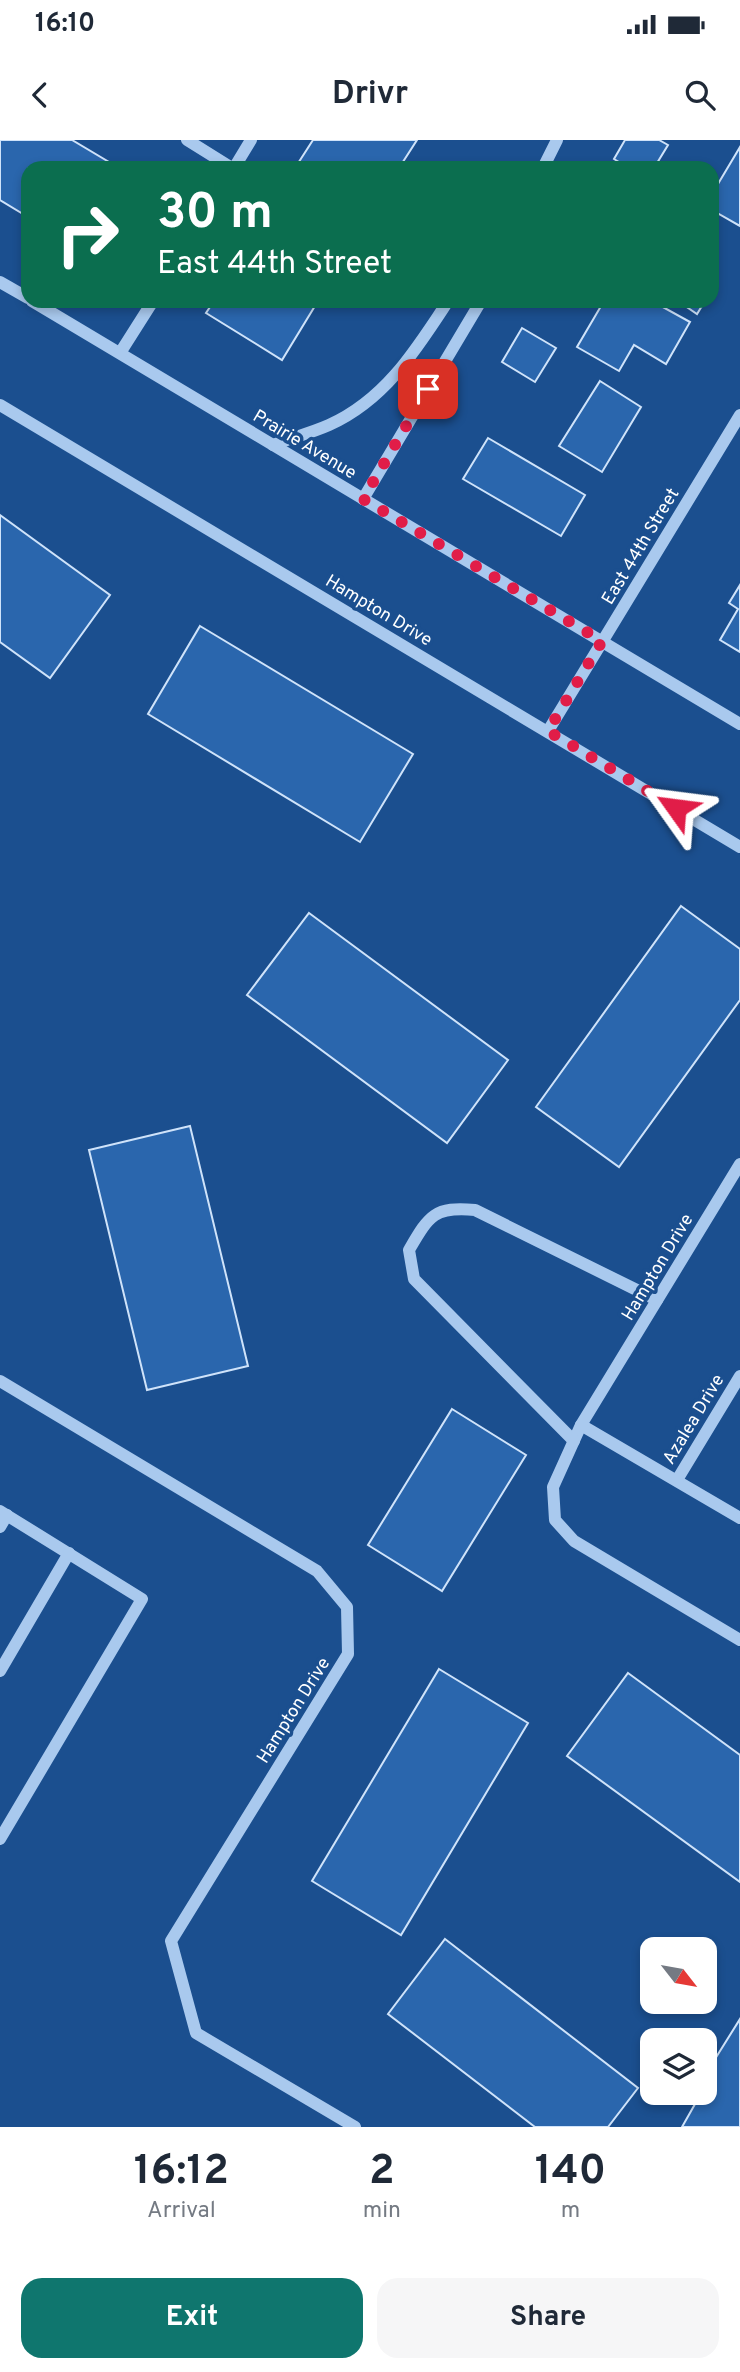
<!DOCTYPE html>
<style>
:root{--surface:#fff;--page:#f6f6f7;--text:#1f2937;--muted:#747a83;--accent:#0f766e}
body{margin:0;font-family:Overpass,sans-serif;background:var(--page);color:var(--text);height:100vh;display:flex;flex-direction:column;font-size:26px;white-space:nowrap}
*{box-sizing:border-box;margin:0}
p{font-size:23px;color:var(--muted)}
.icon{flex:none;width:38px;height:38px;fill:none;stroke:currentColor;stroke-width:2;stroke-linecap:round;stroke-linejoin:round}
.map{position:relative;height:1987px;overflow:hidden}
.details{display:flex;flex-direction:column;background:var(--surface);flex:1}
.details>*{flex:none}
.hud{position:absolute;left:21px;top:21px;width:698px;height:147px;border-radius:21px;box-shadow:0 4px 10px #0003;background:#0b6e4f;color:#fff;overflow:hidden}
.needle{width:46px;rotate:121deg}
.tools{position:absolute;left:640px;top:1797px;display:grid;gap:14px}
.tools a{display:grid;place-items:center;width:77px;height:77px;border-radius:14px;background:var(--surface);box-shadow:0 4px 10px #0003;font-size:35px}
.pin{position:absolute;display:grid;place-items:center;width:60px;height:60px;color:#fff;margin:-30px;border-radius:14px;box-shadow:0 4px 10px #0006}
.me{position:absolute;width:77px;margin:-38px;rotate:301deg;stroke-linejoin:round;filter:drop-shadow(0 0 5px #0008)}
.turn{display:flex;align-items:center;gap:24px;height:147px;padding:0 21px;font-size:32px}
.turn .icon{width:91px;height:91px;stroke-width:2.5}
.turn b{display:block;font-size:49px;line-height:60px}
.eta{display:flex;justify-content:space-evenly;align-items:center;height:119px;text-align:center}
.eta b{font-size:42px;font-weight:700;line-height:49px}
.button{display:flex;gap:14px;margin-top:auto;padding:14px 21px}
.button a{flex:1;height:80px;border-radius:21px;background:var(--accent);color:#fff;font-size:28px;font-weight:700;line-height:80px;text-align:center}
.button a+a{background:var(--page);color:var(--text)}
.status{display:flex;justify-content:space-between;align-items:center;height:49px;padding:0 35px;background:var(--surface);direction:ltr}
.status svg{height:19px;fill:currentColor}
header{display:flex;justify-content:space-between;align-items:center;height:91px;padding:0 21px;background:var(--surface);font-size:32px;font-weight:700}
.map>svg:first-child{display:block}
.building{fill:#2a66ad;stroke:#cfe3fa;stroke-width:2}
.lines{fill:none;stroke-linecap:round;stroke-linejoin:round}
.minor{stroke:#a9c9ee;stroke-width:12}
.route{stroke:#e11d48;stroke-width:12;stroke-dasharray:0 21.6}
.labels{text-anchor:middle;stroke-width:7;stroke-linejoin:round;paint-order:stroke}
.street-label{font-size:18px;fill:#fff;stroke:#1b4f8f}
</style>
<div class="status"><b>16:10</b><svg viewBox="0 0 49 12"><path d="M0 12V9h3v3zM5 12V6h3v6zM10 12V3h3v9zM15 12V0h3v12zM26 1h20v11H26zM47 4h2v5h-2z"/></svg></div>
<header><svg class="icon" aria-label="back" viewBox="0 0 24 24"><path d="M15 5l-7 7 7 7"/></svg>Drivr<svg class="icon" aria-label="search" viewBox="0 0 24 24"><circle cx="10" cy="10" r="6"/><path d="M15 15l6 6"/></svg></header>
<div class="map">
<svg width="740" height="1987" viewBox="0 0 740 1987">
<rect width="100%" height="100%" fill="#1b4f8f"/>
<g class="building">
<path d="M0,0h72l47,28h-91v49l-28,-17z"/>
<path d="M313,0h104l-18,28h-104z"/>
<path d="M625,0h34l9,5 -14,23h-25l-15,-9z"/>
<path d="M740,7v79l-28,-16v-16z"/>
<path d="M214,161h104l-36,59 -76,-47z"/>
<path d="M604,161h48l38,21 -24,42 -32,-19 -15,26 -42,-24z"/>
<path d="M678,161h27l-8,13z"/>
<path d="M522,188l34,20 -21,34 -33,-20z"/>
<path d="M600,241l41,26 -39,65 -43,-26z"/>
<path d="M488,298l97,57 -24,41 -98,-57z"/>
<path d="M0,375l110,80 -60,83 -50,-36z"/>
<path d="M740,445v67l-20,-12 18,-31 -9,-6z"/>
<path d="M200,486l213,128 -53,88 -212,-128z"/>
<path d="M681,766l59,43v51l-121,167 -83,-60z"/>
<path d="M309,773l199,147 -61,83 -200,-148z"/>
<path d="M190,986l58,240 -101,24 -58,-240z"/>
<path d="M452,1269l74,46 -84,136 -74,-46z"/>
<path d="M439,1529l89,54 -127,212 -89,-54z"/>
<path d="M628,1533l112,82v127l-173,-126z"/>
<path d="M445,1799l193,149 -30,39h-73l-147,-113z"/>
<path d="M740,1879v108h-58l13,-23 -5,-3 4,-8h11v-18z"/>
</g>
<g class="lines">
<g class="minor">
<path d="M187,0l45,28"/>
<path d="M234,28l17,-28"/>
<path d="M543,28l14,-28"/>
<path d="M0,142l28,16"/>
<path d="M32,161l708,423"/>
<path d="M120,213l33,-52"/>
<path d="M0,265l740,442"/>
<path d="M273,305c18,-7 38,-12 56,-20 56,-25 87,-75 119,-124"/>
<path d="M363,359l118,-198"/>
<path d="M548,591l192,-316"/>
<path d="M740,1024l-159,261 -28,62 2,33 19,21 166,99"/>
<path d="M0,1241l317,190 30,36 1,47 -177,287 25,92 159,94"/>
<path d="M581,1285l159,93"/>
<path d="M574,1301l-160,-162 -5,-29c20,-34 25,-44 66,-40l182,90"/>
<path d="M677,1340l63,-104"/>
<path d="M0,1371l142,88 -142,240"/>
<path d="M0,1387l7,-12"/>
<path d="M0,1531l69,-118"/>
</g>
</g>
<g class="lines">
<path class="route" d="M428,249l-65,110 239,142 -54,90 128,77"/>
</g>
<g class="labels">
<g class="street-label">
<text transform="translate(305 304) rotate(31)" y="6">Prairie Avenue</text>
<text transform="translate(640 406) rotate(-59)" y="6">East 44th Street</text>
<text transform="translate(379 470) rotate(31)" y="6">Hampton Drive</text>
<text transform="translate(657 1127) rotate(-59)" y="6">Hampton Drive</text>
<text transform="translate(693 1279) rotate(-59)" y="6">Azalea Drive</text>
<text transform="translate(293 1570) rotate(-58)" y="6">Hampton Drive</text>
</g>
</g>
</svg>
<div class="tools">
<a><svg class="needle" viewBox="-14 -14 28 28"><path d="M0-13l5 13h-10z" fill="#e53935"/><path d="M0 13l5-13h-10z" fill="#747a83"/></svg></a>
<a><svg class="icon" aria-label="layers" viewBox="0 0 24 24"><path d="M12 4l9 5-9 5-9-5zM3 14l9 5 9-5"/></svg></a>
</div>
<div class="pin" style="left:428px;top:249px;background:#d93025"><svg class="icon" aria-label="arrive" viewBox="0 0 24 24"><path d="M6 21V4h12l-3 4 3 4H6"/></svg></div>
<svg class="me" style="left:676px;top:668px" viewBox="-20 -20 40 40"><path d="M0-17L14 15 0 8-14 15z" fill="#e11d48" stroke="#fff" stroke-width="4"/></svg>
<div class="hud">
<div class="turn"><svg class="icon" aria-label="right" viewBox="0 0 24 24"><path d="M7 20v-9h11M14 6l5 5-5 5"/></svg><div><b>30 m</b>East 44th Street</div></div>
</div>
</div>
<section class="details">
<div class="eta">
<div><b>16:12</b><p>Arrival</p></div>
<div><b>2</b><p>min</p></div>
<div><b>140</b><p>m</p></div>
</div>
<div class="button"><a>Exit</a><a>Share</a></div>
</section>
